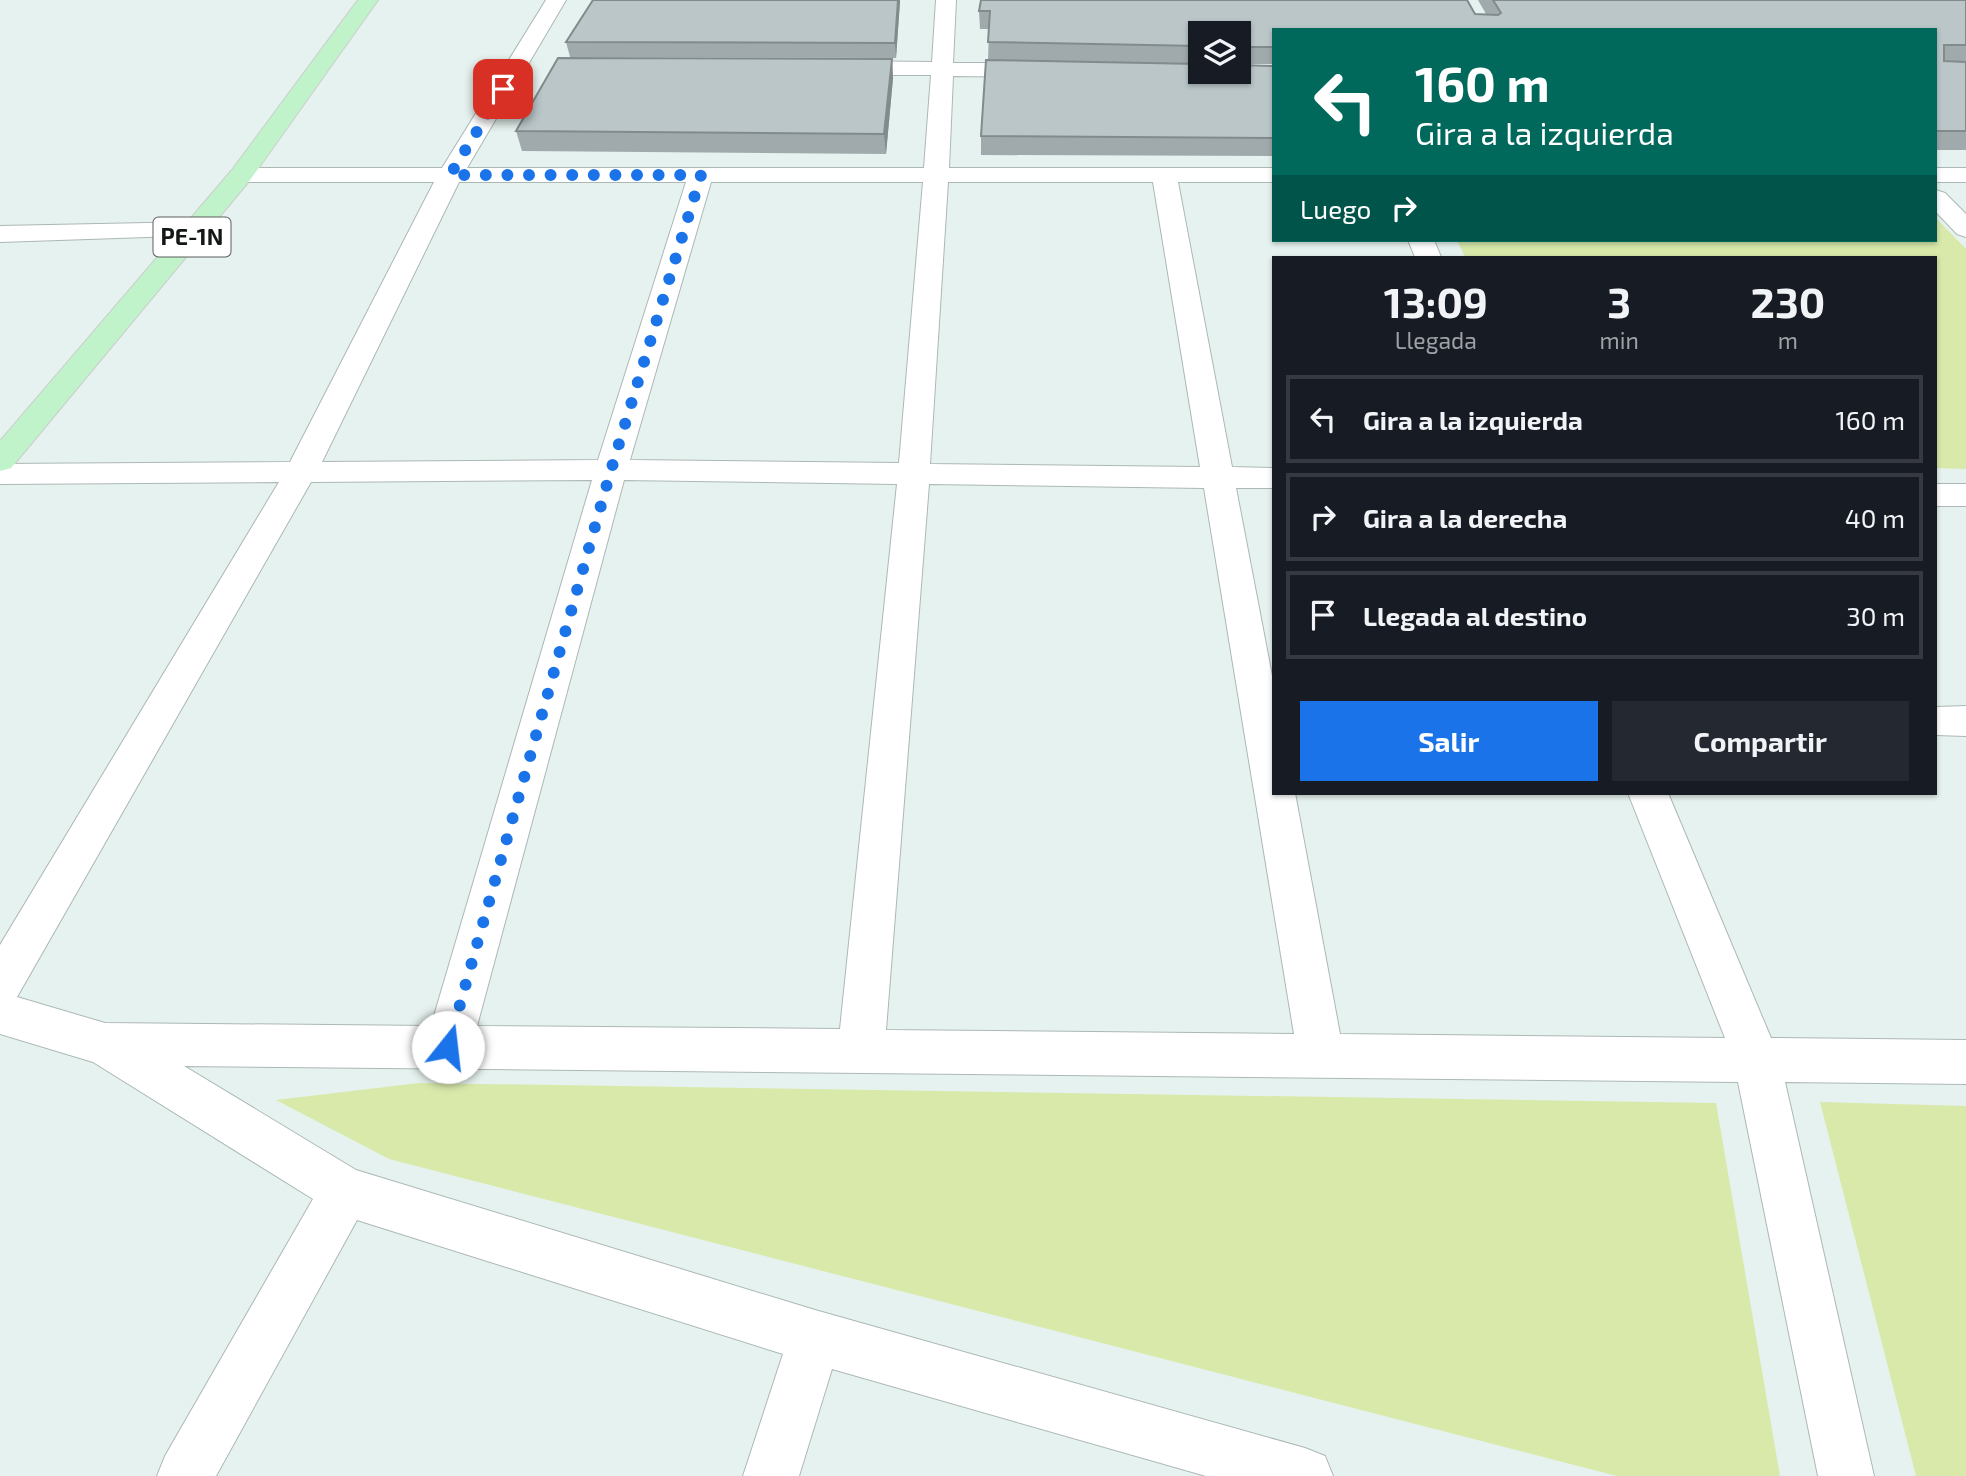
<!DOCTYPE html>
<html lang="es">
<style>
:root{--surface:#171b24;--page:#242831;--text:#f1f3f6;--muted:#9ea1a6;--line:#363941;--accent:#1a73e8}
body{margin:0;font-family:"Exo 2",sans-serif;background:var(--page);color:var(--text);height:100vh;display:flex;flex-direction:column;font-size:26px;white-space:nowrap}
*{box-sizing:border-box;margin:0}
p{font-size:23px;color:var(--muted)}
.icon{flex:none;width:38px;height:38px;fill:none;stroke:currentColor;stroke-width:2;stroke-linecap:round;stroke-linejoin:round}
.map{position:relative;flex:1;overflow:hidden}
.details{position:absolute;left:1272px;top:256px;width:665px;height:539px;display:flex;flex-direction:column;background:var(--surface);border-radius:0px;box-shadow:0 2px 5px #0004}
.details>*{flex:none}
.hud{position:absolute;left:1272px;top:28px;width:665px;height:214px;border-radius:0px;box-shadow:0 2px 5px #0004;background:#00695c;color:#fff;overflow:hidden}
.tools{position:absolute;left:1188px;top:21px;display:grid;gap:14px}
.tools a{display:grid;place-items:center;width:63px;height:63px;border-radius:0px;background:var(--surface);box-shadow:0 2px 5px #0004;font-size:35px}
.pin{position:absolute;display:grid;place-items:center;width:60px;height:60px;color:#fff;margin:-30px;border-radius:14px;box-shadow:0 4px 10px #0006}
.me{position:absolute;width:77px;margin:-38px;rotate:16deg;stroke-linejoin:round;filter:drop-shadow(0 0 5px #0008)}
.turn{display:flex;align-items:center;gap:24px;height:147px;padding:0 28px;font-size:32px}
.turn .icon{width:91px;height:91px;stroke-width:2.5}
.turn b{display:block;font-size:49px;line-height:60px}
.then{display:flex;align-items:center;height:66px;padding:0 28px;background:#0003;gap:14px;font-size:26px}
.eta{display:flex;justify-content:space-evenly;align-items:center;height:119px;text-align:center}
.eta b{font-size:42px;font-weight:700;line-height:49px}
.action{display:flex;gap:14px;margin-top:auto;padding:14px 28px}
.action a{flex:1;height:80px;border-radius:0px;background:var(--accent);color:#fff;font-size:28px;font-weight:700;line-height:80px;text-align:center}
.action a+a{background:var(--page);color:var(--text)}
ul{padding:0;list-style:none}
li{display:flex;align-items:center;gap:21px;height:88px;margin:0 14px 10px;padding:0 14px;border:4px solid var(--line);border-radius:0px}
li div{flex:1}
li b{display:block;font-size:26px}
li em{font-style:normal}
.map>svg:first-child{display:block}
.green{fill:#d8e9aa}
.lines{fill:none;stroke-linecap:round;stroke-linejoin:round}
.minor-casing{stroke:#acb8b5;stroke-width:2}
.primary-casing{stroke:#cbcccc;stroke-width:2}
.minor{fill:#fff;fill-rule:evenodd}
.primary{fill:#c1f3cb;fill-rule:evenodd}
.wall{fill:#a0aaac}
.shaded-wall{fill:#828b8c}
.building{fill:#bac6c8;stroke:#828b8c;stroke-width:2}
.route{stroke:#1a73e8;stroke-width:12;stroke-dasharray:0 21.6}
.labels{text-anchor:middle;stroke-width:7;stroke-linejoin:round;paint-order:stroke}
.shield{fill:#fff;stroke:#5a5d5c;stroke-width:2}
.shield-label{font-size:23px;font-weight:bold;fill:#131716}
</style>
<div class="map">
<svg width="1966" height="1476" viewBox="0 0 1966 1476">
<rect width="100%" height="100%" fill="#e6f2ef"/>
<g class="green">
<path d="M1936,218l30,31v220l-30,-1v-211h-471l-8,-17h479z"/>
<path d="M419,1083l1297,20 64,373h-163l-1228,-317 -113,-59z"/>
<path d="M1820,1102l146,4v370h-50z"/>
</g>
<g class="lines">
<defs>
<g id="minor">
<path d="M546,0h20l-99,168h457l7,-93h-90l-8,-2 -3,-5 3,-5 8,-2 91,1 4,-62h20l-3,63h83l8,2 3,5 -3,5 -8,2 -83,-1 -4,92h325v14h-96l54,285 42,1v20h-38l38,198v107h21l45,241 385,4 -97,-245h40l103,245 195,2v44l-181,-2 89,394h-56l-80,-394 -1554,-16 172,104 459,140 490,138 20,8 8,20h-127l-374,-107 -33,107h-56l40,-122 -426,-134 -141,256h-59l8,-20 148,-257 -220,-137 -93,-28v-89l279,-463 -279,2v-20l290,-2 144,-280h-193l-9,-2 -3,-5 3,-5 9,-2h201zM459,182h227l-88,278 -276,2zM711,182h212l-24,281 -269,-3zM948,182h205l47,285 -270,-3zM592,480l-161,546 -326,-3 -88,-26 294,-515zM624,480l273,4 -57,545 -363,-3zM929,484l275,4 90,546 -408,-4z"/>
<rect x="1936" y="168" width="30" height="14"/>
<path d="M1936,190l9,3 21,21v23l-9,-3 -21,-22z"/>
<path d="M197,222l9,3 4,5 -4,5 -206,7v-16z"/>
<path d="M1408,240h26l7,17h-26z"/>
<rect x="1936" y="484" width="30" height="22"/>
<path d="M1966,706v30l-30,-1v-28z"/>
</g>
<path id="primary" d="M358,0h20l-128,180 -239,288 -11,3v-30l232,-271z"/>
</defs>
<use href="#minor" class="minor-casing"/>
<use href="#primary" class="primary-casing"/>
<use href="#minor" class="minor"/>
<use href="#primary" class="primary"/>
</g>
<g class="wall">
<path d="M900,0l-4,58 -326,-1 -4,-15z"/>
<path d="M1478,0h488v150h-30v-120h-662v34h-35v-31h-39v39l74,-6v90l-293,-1v-19l219,-72 -212,-4 1,-31h-9l-1,-18 507,3z"/>
<path d="M892,59l1,19 -7,76 -364,-3 -6,-20z"/>
</g>
<g class="shaded-wall">
<path d="M898,0h2v2l-4,56 -1,-15z"/>
<path d="M892,59l1,19 -7,76 -2,-20z"/>
</g>
<g class="building">
<path d="M593,0h305l-3,43 -329,-1z"/>
<path d="M981,0h486l8,14 23,1 3,-2 -8,-13h473v45h-22v16l22,1v69h-30v-101h-662v17h-32l-3,5v-19h-39v13l-212,-4 2,-31h-11z"/>
<path d="M558,58l334,1 -8,75 -368,-3z"/>
<path d="M986,60l214,4v8h39v-7l35,1v72l-293,-2z"/>
</g>
<g class="lines">
<path class="route" d="M448,1047l163,-577 90,-295h-251l53,-86"/>
</g>
<g class="labels">
<rect class="shield" x="153.5" y="217.5" width="77" height="39" rx="5"/>
<g class="shield-label">
<text x="192" y="245">PE-1N</text>
</g>
</g>
</svg>
<div class="tools">
<a><svg class="icon" aria-label="layers" viewBox="0 0 24 24"><path d="M12 4l9 5-9 5-9-5zM3 14l9 5 9-5"/></svg></a>
</div>
<div class="pin" style="left:503px;top:89px;background:#d93025"><svg class="icon" aria-label="arrive" viewBox="0 0 24 24"><path d="M6 21V4h12l-3 4 3 4H6"/></svg></div>
<svg class="me" style="left:448px;top:1047px" viewBox="-20 -20 40 40"><circle r="19" fill="#fff"/><path d="M0-13L10 11 0 6-10 11z" fill="#1a73e8"/></svg>
<div class="hud">
<div class="turn"><svg class="icon" aria-label="left" viewBox="0 0 24 24"><path d="M17 20v-9H6M10 6l-5 5 5 5"/></svg><div><b>160 m</b>Gira a la izquierda</div></div>
<div class="then">Luego<svg class="icon" aria-label="right" viewBox="0 0 24 24"><path d="M7 20v-9h11M14 6l5 5-5 5"/></svg></div>
</div>
<section class="details">
<div class="eta">
<div><b>13:09</b><p>Llegada</p></div>
<div><b>3</b><p>min</p></div>
<div><b>230</b><p>m</p></div>
</div>
<ul>
<li><svg class="icon" aria-label="left" viewBox="0 0 24 24"><path d="M17 20v-9H6M10 6l-5 5 5 5"/></svg><div><b>Gira a la izquierda</b></div><em>160 m</em></li>
<li><svg class="icon" aria-label="right" viewBox="0 0 24 24"><path d="M7 20v-9h11M14 6l5 5-5 5"/></svg><div><b>Gira a la derecha</b></div><em>40 m</em></li>
<li><svg class="icon" aria-label="arrive" viewBox="0 0 24 24"><path d="M6 21V4h12l-3 4 3 4H6"/></svg><div><b>Llegada al destino</b></div><em>30 m</em></li>
</ul>
<div class="action"><a>Salir</a><a>Compartir</a></div>
</section>
</div>
